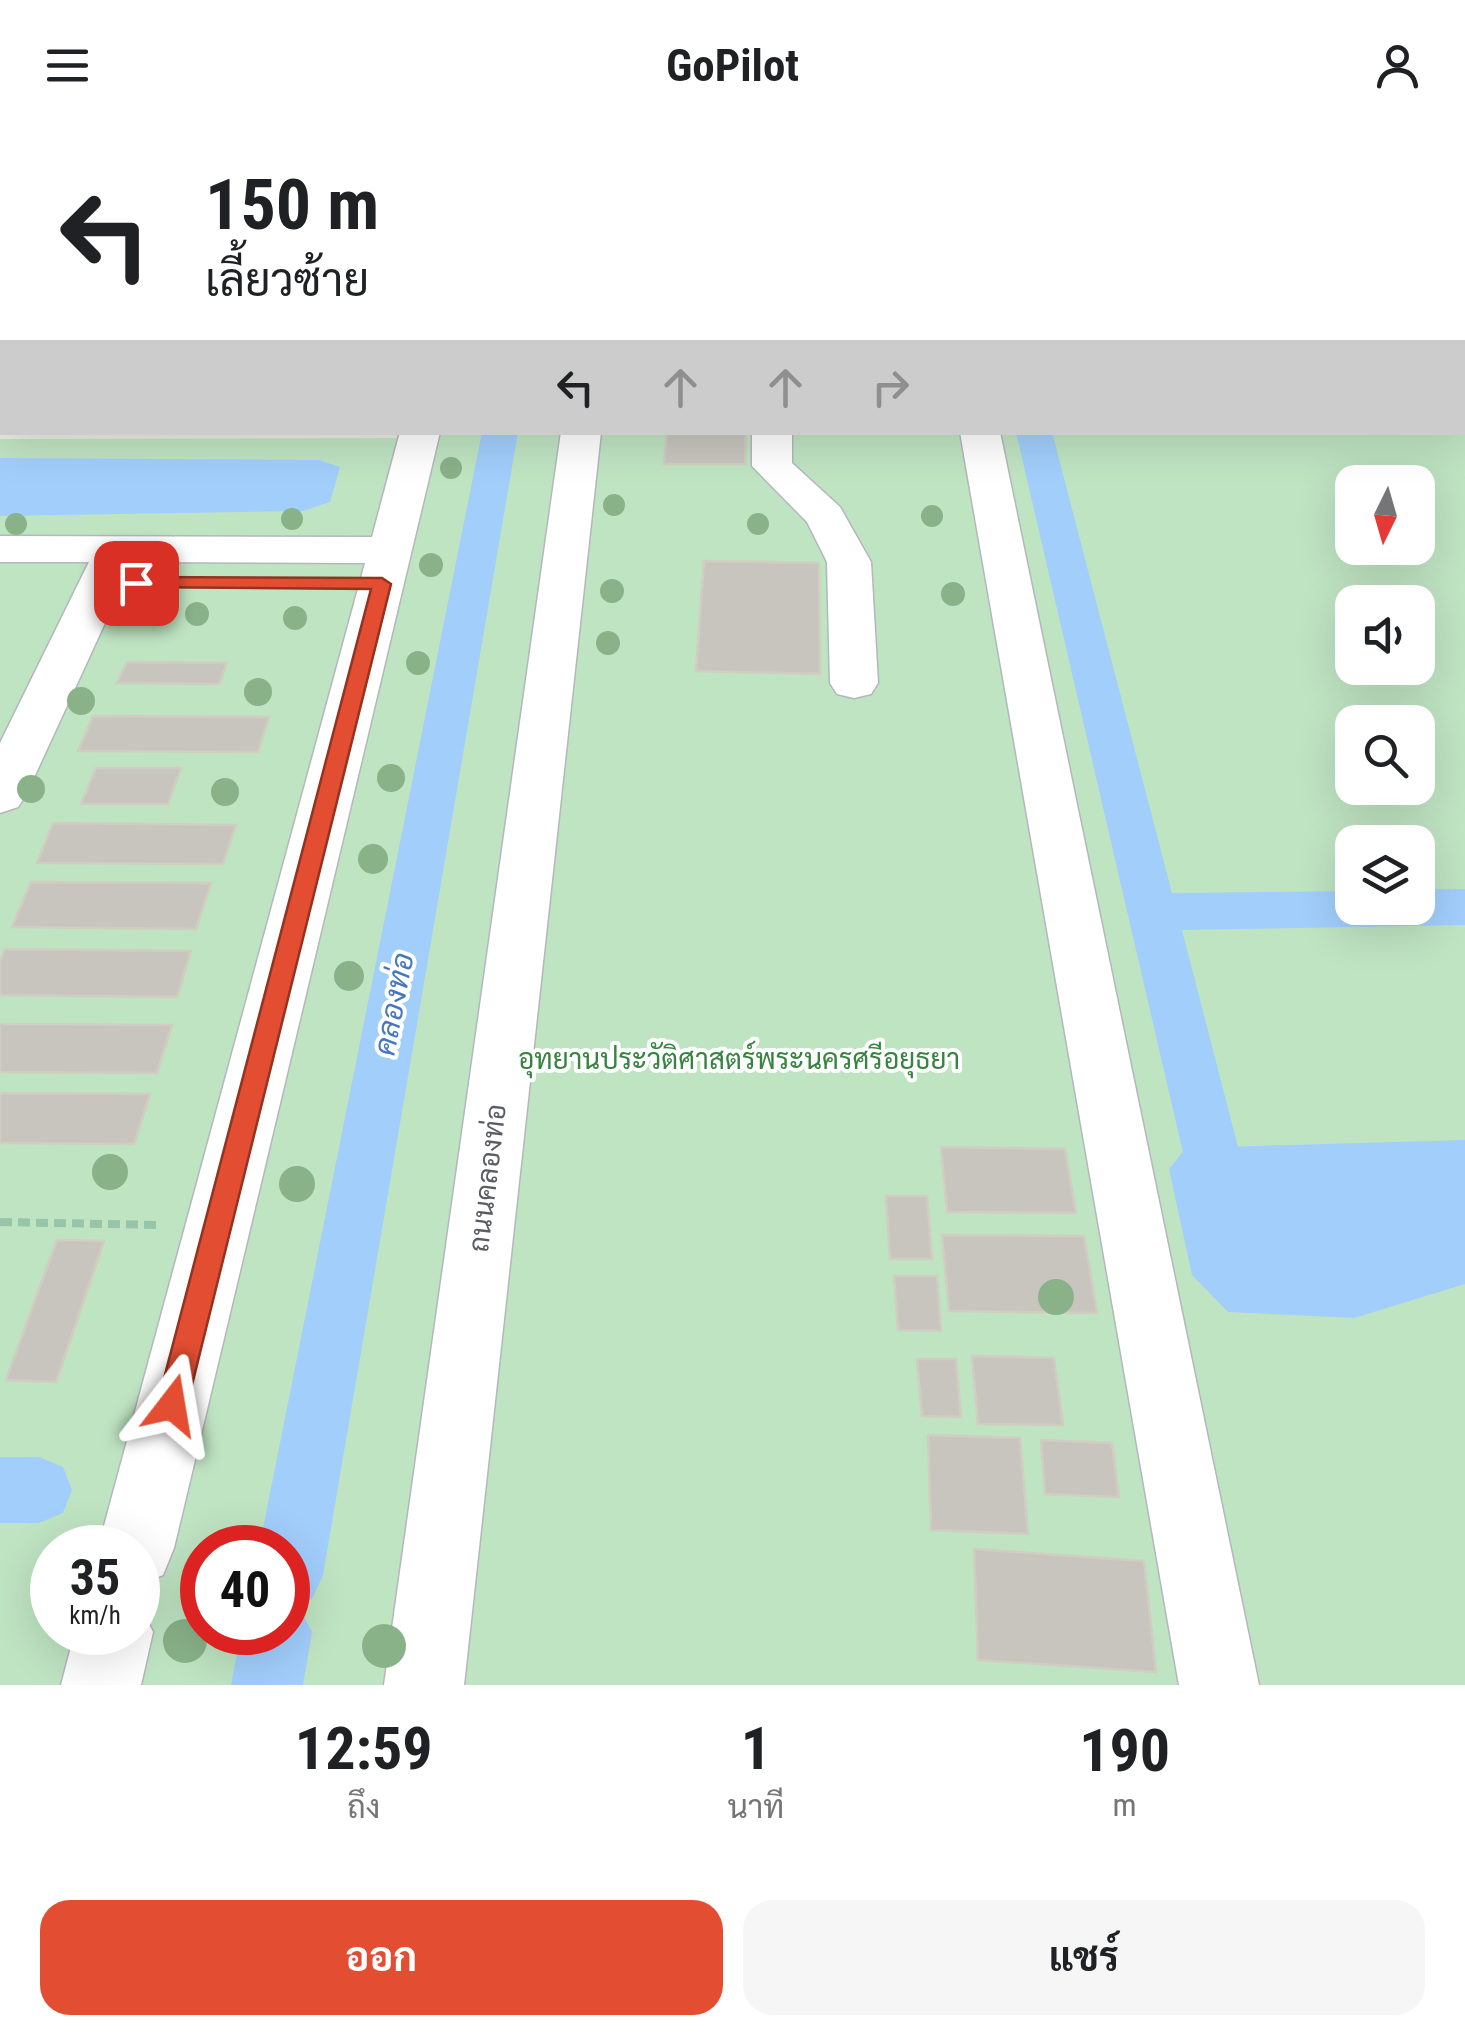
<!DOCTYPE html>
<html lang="th">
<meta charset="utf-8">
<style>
:root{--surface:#fff;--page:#f6f6f6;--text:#202124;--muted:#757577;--accent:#e34e32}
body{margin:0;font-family:"Roboto Condensed",Sarabun,sans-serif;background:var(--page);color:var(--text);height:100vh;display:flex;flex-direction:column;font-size:38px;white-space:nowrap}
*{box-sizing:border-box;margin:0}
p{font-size:32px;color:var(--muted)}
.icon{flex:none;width:55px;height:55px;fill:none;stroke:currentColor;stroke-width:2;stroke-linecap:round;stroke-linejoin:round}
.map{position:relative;height:1555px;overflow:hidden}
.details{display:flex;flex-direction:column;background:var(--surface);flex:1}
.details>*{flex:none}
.top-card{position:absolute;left:0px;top:0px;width:1465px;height:305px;box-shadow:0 10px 40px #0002;background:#fff;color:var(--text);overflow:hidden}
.needle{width:65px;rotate:185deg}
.buttons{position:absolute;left:1335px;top:335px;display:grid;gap:20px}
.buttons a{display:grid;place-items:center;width:100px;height:100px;border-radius:20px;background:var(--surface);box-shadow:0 10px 40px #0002;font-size:50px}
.speed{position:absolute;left:30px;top:1395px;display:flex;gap:20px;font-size:50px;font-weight:700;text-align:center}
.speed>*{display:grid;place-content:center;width:130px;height:130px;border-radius:50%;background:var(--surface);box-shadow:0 10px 40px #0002;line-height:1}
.speed small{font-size:25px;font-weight:400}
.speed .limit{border:15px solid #d22;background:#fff;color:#111}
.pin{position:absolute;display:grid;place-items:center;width:85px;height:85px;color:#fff;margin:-42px;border-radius:20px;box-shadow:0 5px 15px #0006}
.me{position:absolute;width:110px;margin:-55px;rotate:14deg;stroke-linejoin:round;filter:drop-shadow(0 0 8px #0008)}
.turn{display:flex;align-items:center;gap:35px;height:210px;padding:0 40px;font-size:45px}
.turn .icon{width:130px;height:130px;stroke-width:2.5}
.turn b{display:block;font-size:70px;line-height:85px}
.lanes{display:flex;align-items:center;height:95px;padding:0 40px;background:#0003;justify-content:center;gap:50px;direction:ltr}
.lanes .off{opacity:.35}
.eta{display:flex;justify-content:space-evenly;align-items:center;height:170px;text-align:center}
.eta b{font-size:60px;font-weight:700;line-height:70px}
.button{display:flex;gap:20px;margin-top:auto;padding:20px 40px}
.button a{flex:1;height:115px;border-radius:30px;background:var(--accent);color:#fff;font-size:40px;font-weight:700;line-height:115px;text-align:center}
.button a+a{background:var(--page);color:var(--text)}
header{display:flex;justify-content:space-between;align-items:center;height:130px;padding:0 40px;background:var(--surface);font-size:45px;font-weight:700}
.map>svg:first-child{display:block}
.green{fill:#bfe4c2;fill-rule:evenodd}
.water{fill:#a2cefc}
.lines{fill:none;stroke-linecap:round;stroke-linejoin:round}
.canal{fill:#a2cefc;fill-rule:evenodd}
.building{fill:#c8c5bf;stroke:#d1cdc0;stroke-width:2.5}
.minor-casing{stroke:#b4b7bc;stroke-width:3}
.path{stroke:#98c4a9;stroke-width:8;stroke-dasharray:12 6;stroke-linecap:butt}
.minor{fill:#fff;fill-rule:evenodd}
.tree{fill:#89b289}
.route{fill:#e34e32;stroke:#943320;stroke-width:2.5}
.labels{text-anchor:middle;stroke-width:8;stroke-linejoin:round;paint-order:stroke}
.park-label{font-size:28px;fill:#388341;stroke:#fff}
.street-label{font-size:28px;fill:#5a5d62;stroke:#fff}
.water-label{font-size:30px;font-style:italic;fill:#4677be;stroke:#fff}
</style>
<header><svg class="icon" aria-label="menu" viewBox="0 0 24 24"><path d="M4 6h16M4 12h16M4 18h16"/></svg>GoPilot<svg class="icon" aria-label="person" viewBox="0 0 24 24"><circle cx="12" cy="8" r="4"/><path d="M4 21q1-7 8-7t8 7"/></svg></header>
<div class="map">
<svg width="1465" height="1555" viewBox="0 0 1465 1555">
<rect width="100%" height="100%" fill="#ecebe2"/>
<path class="green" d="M517,0h948v1555h-1465v-1246l439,-1 2,-6h1021v-300zM1352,352h66v66h-66zM1352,472h66v66h-66zM1352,592h66v66h-66zM1352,712h66v66h-66zM52,1418h86v84h-86zM202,1418h86v84h-86z"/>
<g class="water">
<path d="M0,328l319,2 21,7 -10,35 -27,9 -303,5z"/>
<path d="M1465,1010v144l-111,34 -126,-6 -36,-37 -23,-106 17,-21z"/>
</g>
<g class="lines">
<g class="canal">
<path d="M542,0h28v2h-27z"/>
<path d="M482,302h36l-195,1143 -11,24 -14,6 14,27 -9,53h-72l10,-53h47v-84h-29z"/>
<path d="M1016,302h36l120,461 180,-2v17h66v-19h47v36l-283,5 73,283 -8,18 -21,7 -21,-7 -8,-18z"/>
<path d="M0,1327h39l24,10 9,23 -9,23 -24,10h-39z"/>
</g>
</g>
<g class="building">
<path d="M45,0h110l-112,2z"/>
<path d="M667,302h79l-1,32h-81z"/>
<path d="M704,431l115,2 1,111 -124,-3z"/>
<path d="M127,532l100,1 -8,21 -102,-1z"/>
<path d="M93,586l176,1 -11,35 -180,-1z"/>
<path d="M96,638h85l-13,36h-87z"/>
<path d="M53,693l183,2 -13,39 -186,-1z"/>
<path d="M31,752l180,1 -15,46 -184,-2z"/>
<path d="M5,819l186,2 -14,46 -177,-2v-34z"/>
<path d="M0,894l172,1 -15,48 -157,-1z"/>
<path d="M0,963l150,1 -16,50 -134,-1z"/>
<path d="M941,1017l124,2 11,64 -129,-1z"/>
<path d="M886,1066h41l5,63h-42z"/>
<path d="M942,1105l142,1 13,77 -148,-2z"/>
<path d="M57,1110l47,1 -48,141 -50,-2z"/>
<path d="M894,1146h43l4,55 -43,-1z"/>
<path d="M972,1226l82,2 9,67 -85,-1z"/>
<path d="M917,1229h39l5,58 -39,-1z"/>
<path d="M928,1305l92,3 8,96 -97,-4z"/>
<path d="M1041,1310l71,3 7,54 -74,-3z"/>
<path d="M974,1419l170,12 12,111 -178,-12z"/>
</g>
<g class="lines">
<defs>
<g id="minor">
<rect x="420" y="0" width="30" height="2"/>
<rect x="481" y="0" width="30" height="2"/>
<rect x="606" y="0" width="30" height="2"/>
<rect x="908" y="0" width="30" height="2"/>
<path d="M1164,0h31l1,2h-30z"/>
<path d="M1465,0v17h-3v-15h-11z"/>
<rect x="0" y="69" width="2" height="20"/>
<rect x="0" y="184" width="2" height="22"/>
<path d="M400,302h40l-266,1116 -11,27 -25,10v-37h-40l267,-985 -232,-1 -107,233 -8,12 -18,6v-70l89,-181h-89v-26l372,1z"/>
<path d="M561,302h40l-137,1253h-80z"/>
<path d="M752,302h40v31l48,44 31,55 7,121 -7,11 -17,4 -17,-4 -7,-11 -3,-121 -20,-40 -55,-56z"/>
<path d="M960,302h40l259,1253h-80z"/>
<path d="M138,1473l15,29 -12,53h-80l14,-53h63z"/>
</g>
</defs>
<use href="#minor" class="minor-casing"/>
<path class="path" d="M0,1092l161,3"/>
<use href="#minor" class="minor"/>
</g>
<g class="tree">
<circle cx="451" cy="338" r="11"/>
<circle cx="614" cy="375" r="11"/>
<circle cx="932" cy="386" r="11"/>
<circle cx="292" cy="389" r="11"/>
<circle cx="16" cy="394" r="11"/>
<circle cx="758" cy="394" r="11"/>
<circle cx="431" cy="435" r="12"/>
<circle cx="612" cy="461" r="12"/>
<circle cx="953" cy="464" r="12"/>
<circle cx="197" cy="484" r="12"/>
<circle cx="295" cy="488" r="12"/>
<circle cx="608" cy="513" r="12"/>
<circle cx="418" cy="533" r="12"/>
<circle cx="258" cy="562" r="14"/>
<circle cx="81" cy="571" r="14"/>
<circle cx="391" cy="648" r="14"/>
<circle cx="31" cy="659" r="14"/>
<circle cx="225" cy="662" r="14"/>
<circle cx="373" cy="729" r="15"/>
<circle cx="349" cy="846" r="15"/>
<circle cx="110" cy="1042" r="18"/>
<circle cx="297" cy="1054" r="18"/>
<circle cx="1056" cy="1167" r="18"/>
<circle cx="185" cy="1511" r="22"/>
<circle cx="384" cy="1516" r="22"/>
</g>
<path class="route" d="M136,447l246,1 9,6 -204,821 -5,10 -10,4 -10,-4 -5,-10 214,-816 -242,-2v-8z"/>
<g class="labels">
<g class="park-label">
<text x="739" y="939">อุทยานประวัติศาสตร์พระนครศรีอยุธยา</text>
</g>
<g class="street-label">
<text transform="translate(487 1048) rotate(-83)" y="10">ถนนคลองท่อ</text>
</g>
<g class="water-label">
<text transform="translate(394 874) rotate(-79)" y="10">คลองท่อ</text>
</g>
</g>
</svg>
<div class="buttons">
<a><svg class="needle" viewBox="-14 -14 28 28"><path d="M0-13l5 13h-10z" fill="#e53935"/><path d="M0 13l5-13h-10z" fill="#757577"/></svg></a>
<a><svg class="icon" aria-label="sound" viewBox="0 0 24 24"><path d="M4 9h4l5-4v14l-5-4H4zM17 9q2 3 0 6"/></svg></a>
<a><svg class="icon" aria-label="search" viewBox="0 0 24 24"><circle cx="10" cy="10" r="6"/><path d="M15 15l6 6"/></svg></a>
<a><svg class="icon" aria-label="layers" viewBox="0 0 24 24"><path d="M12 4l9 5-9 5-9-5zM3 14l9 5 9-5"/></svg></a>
</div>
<div class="speed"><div>35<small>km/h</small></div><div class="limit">40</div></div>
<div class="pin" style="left:136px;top:453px;background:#d93025"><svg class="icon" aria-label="arrive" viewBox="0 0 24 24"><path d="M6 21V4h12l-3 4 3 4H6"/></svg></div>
<svg class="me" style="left:172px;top:1275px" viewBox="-20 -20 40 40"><path d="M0-17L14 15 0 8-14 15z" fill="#e34e32" stroke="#fff" stroke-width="4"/></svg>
<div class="top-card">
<div class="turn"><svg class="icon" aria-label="left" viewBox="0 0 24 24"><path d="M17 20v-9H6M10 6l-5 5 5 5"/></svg><div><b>150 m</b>เลี้ยวซ้าย</div></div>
<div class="lanes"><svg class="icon" aria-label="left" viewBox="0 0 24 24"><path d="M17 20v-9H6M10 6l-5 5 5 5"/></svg><svg class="icon off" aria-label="ahead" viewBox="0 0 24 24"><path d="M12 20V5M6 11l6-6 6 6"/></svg><svg class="icon off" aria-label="ahead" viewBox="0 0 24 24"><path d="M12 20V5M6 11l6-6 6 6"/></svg><svg class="icon off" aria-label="right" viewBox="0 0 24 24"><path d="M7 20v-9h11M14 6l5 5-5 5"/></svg></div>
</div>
</div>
<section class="details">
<div class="eta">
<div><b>12:59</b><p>ถึง</p></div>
<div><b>1</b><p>นาที</p></div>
<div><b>190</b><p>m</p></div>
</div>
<div class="button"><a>ออก</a><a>แชร์</a></div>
</section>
